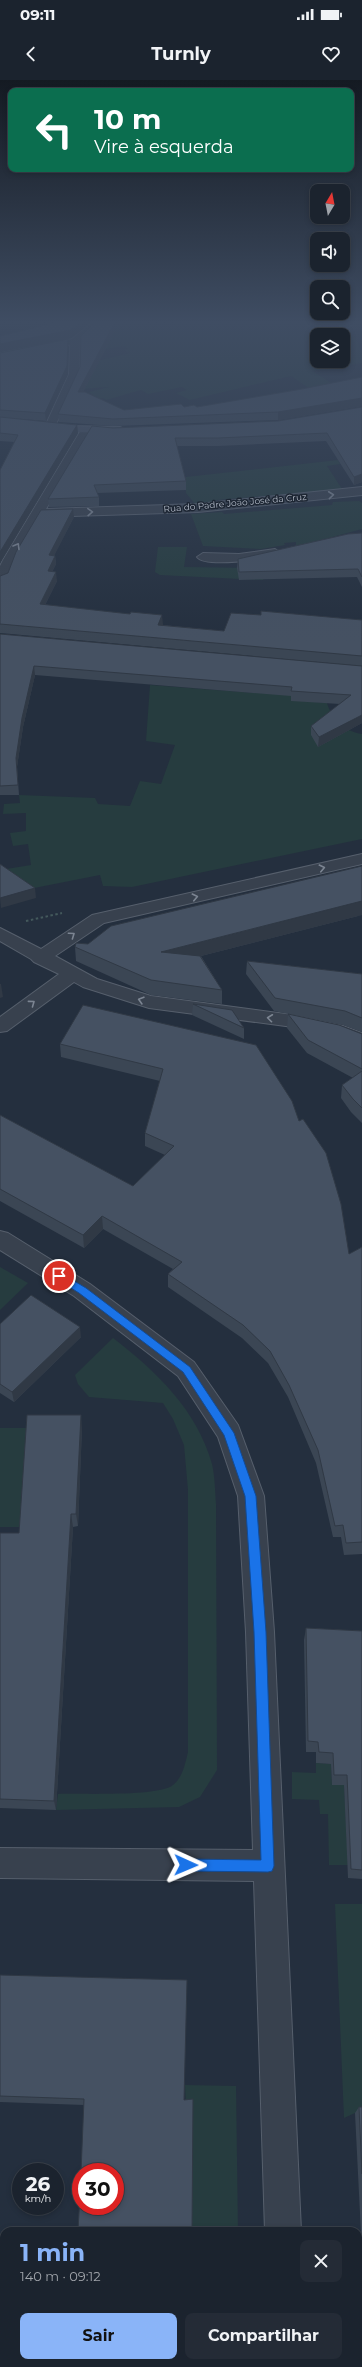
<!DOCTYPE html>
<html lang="pt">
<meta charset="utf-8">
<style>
:root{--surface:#1b232e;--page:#242b36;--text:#f1f3f6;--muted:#a0a4aa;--line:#39404a;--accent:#8ab4f8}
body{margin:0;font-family:Montserrat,sans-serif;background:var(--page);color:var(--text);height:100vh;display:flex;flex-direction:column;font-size:15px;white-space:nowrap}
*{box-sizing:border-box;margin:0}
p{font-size:13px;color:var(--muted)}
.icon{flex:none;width:22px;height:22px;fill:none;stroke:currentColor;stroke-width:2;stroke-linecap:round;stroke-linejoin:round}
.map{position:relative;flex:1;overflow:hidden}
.details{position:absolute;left:0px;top:2147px;width:362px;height:140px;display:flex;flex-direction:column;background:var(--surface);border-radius:12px 12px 0 0;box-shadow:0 2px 6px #0003,0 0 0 1px var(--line)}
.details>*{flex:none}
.guide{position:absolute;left:8px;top:8px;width:346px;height:84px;border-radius:8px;box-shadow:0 2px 6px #0003,0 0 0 1px var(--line);background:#0b6e4f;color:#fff;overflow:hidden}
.needle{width:26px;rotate:10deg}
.tools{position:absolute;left:310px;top:104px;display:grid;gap:8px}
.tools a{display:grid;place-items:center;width:40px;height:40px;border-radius:8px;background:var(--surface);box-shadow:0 2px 6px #0003,0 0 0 1px var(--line);font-size:20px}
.speed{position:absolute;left:12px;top:2083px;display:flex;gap:8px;font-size:20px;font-weight:700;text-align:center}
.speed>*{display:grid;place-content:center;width:52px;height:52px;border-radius:50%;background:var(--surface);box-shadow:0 2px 6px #0003,0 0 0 1px var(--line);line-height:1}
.speed small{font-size:10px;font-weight:400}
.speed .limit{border:6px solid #d22;background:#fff;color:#111}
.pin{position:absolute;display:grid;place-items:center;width:34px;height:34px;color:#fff;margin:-17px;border:2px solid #fff;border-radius:50%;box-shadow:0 1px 4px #0007}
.me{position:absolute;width:44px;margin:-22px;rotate:91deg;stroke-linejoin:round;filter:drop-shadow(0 0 3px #0008)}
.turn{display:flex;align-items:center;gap:14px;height:84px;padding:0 20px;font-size:18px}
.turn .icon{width:52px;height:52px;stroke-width:2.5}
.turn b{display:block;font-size:28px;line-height:34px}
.round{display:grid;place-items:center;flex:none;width:42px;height:42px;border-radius:8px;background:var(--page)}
.headline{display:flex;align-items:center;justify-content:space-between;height:68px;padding:0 20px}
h1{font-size:24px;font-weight:700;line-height:30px;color:var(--accent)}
.action{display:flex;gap:8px;margin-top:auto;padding:8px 20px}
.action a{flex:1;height:46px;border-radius:8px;background:var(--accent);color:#111;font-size:16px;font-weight:700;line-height:46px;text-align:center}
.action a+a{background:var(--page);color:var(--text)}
.status{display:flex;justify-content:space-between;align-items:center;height:28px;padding:0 20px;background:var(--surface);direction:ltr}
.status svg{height:11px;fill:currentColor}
header{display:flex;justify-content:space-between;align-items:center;height:52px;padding:0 20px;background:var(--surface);font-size:18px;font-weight:700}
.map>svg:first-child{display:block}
.green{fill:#263c3f;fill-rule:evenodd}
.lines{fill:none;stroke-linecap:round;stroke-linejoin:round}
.street-casing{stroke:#565f6c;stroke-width:2}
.secondary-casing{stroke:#565f6c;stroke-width:2}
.path{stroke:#44595c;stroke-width:2;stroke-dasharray:2.5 2.5;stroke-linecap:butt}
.street{fill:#38414e;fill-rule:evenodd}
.secondary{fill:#465061;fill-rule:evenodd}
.wall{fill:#3b4654}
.shaded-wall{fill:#303945}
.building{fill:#455162;stroke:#303945}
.oneway{stroke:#7c8592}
.route{fill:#1a73e8;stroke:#114b97}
.labels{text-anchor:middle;stroke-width:3;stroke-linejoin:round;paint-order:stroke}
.far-street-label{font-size:9px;fill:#b4bcc9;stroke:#1d2633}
</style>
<div class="status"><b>09:11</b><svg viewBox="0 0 49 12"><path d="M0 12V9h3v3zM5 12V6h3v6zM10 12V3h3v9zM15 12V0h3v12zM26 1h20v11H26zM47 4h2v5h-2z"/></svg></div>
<header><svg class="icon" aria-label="back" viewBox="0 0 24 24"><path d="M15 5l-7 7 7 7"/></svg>Turnly<svg class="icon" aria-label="heart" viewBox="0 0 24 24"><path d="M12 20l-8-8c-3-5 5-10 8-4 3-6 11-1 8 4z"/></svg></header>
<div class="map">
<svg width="362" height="2287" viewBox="0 0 362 2287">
<rect width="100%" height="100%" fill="#242f3e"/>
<g class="green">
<path d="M109,242h34l29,5 3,-5h172l15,30v11l-50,8 50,31 -25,5 -46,-31 -101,24 -14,-7 11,-3 -5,-3 -34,7 -7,-4 -35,10 -3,-2 -6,1 -8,-7 20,-5 -29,2 -4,-10 4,-14 50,-12 -6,-3 4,-1 -4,-3 -23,4zM317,255h26v26h-26z"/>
<path d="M338,380l2,4 -13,2 17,26 -19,-1 -109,9 1,3 -21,2 -10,-12v-16z"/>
<path d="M359,421l3,2v26l-59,16h-7v-3l-12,1 1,2 -24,4 -58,-3 -12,-32 31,-2 2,2 108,-9 1,-3z"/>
<path d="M158,467h29l-3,20 79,1v12l-103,-5 -5,-3z"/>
<path d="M293,594l-2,26 36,3c4,15 19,29 35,31v105l-230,48 -29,-1 -3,-11 -76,15 -24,-20 31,-5 -3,-21 -15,2 -3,-13 16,-2v-18l-23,1 1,-10 16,-1 -1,-8 76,3 3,6 32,2 10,-25 21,3 14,-39 -29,-4 4,-56 105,8z"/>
<path d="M0,1187l28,16 -28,27z"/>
<path d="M113,1258c43,33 84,72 99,126 3,13 3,27 4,40l1,266 -17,27 -21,10 -123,3 2,-16c21,-1 101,3 115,-9 10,-8 12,-21 15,-33v-262l-4,-45 -11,-26 -10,-16 -74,-6 -11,-13 -3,-9z"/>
<path d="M0,1348h29l-7,99h-22z"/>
<path d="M316,1683l15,1 1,21h12l4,80h-19l-1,-51h-8l-1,-14 -27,-1v-27l24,1z"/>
<path d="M335,1824h27v209h-7l-11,5z"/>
<path d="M185,2005l51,1 2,145h-46z"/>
<path d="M0,2204h4v79h26v4h-30z"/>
<rect x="192" y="2283" width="48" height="4"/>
</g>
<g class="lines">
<defs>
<g id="street">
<path d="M93,242h10l-23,21 -1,31 -22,48 -1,2h-8l-1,-2 22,-48 1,-29 -70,14v-6l72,-14z"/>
<path d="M87,347l6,3 -47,79 152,-5 164,-17v8l-164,17 -157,5 -26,43 -8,21 -7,4v-19l3,-6 78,-130z"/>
<path d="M275,469l6,4 -1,3c-14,3 -76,12 -83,1l6,-4 36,1z"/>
<path d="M362,774v10l-258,59 -49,33 42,23 54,17 142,19 50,11 19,7v14l-24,-10 -45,-10 -144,-19 -66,-21 -9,-5 -67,49 -7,1v-15l59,-43 -25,-12 -3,-3 -31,-18v-13l41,21 51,-34z"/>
<path d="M0,1151l8,2 82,51 104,78 44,63 26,71 10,136 27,599h-36l-11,-350 -254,-3v-30l253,2 -7,-218 -8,-136 -20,-59 -40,-61 -104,-80 -74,-46z"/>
<rect x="270" y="2283" width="38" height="4"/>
</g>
<path id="secondary" d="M0,339l68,7 52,1 6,3 -6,3 -52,-1 -68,-7z"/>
</defs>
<use href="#street" class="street-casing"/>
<use href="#secondary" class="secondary-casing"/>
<path class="path" d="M26,841l36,-8"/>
<use href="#street" class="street"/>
<use href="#secondary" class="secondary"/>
</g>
<g class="wall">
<path d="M118,245l-35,67 41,18 60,-3h13l105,-18 60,-12v29l-84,14 -165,6 -54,-4 -1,-8 22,-47z"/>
<path d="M68,259v35l-22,47 -36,-3 67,7 1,8 -78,130v-93l14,-28 -14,-1v-88z"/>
<path d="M362,327v75l-8,3 -28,-44 -108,5h-41l9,35v9l-89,3 2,4v9l-50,1 -1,-8 65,-71 165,-7z"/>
<path d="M74,437l-20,38 1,1 1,8 -4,8 5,9 -12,24 118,19 -1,1 62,6 37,-16 101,5v46l-362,-33v1v-58l8,-3z"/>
<path d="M362,453v54l-5,-10 -118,3 -2,-12 1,-9z"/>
<path d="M0,554l362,32v57l-44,24 -7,-12v-9l29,-22 -49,-3v-5l-256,-21 -12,52 -6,40 2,28h-19z"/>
<path d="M362,835l-161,41 21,34v14l-71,-9 -75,-34 -1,-14 13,-3z"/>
<path d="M247,881l115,13v58l-19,-7 -69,-14 -28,-37z"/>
<path d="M193,924l51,24v11l-52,-24z"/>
<path d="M288,934l74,20v89l-11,-11 -10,-14 1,-13 11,-7 -46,-25 -20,-25z"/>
<path d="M60,964l196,1 93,209 13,-7v307l-18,1 -3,-18h-8l-17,-74 -28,-66 -20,-34 -26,-25 -74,-51v-13l5,-5 -70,-40 -19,19 -84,-47v-86l133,71 32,-31 -20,-9v-13l15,-52 -99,-24z"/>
<path d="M0,1244l81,13 -67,65 -14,-9z"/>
<path d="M82,1348l-4,98 -5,1 -17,283 -56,-2v-275h19z"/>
<path d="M306,1548l56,3v248l-14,-1 -4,-93h-12l-1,-21 -15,-1v-11h-10l-2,-112z"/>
<path d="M0,1895l184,125 -100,5 -84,-3z"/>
<path d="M359,2027h3v260h-25v-4h21l3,-129 -6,-121z"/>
</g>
<g class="shaded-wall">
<path d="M81,242h9l-19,16 -71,14v-8z"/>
<path d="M115,242h12l-9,3 -39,75 -1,-8z"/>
<path d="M68,259v35l-22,47 -1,-8z"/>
<path d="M362,318v8l-84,14v-8z"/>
<path d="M77,345l1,8 -78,130v-11z"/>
<path d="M362,394v8l-8,3v-8z"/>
<path d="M73,429l1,8 -24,47 -1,-9z"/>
<path d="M55,476l1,8 -8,16v-9z"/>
<path d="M56,492l1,9 -16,32 -1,-9z"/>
<path d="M162,535l1,9 -5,9v-8z"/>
<path d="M34,586l1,9 -12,52 -6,40 -1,-9 6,-40z"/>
<path d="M362,635v8l-44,24 1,-10z"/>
<path d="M35,808l1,10 -35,10 -1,-10z"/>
<path d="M362,821v14l-201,51v-14z"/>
<path d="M0,904h1l2,13 -3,1z"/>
<path d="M102,1136l1,13 -19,19 -1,-13z"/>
<path d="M80,1247l1,10 -67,65 -2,-10z"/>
<path d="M81,1335l1,13 -4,98 -2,-12z"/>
<path d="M71,1434l2,13 -17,283 -2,-9z"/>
</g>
<g class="building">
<path d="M58,242h23l-10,8 -71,14v-8z"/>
<path d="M95,242h20l-37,70h7l39,18 57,-6 3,3 10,-2 3,2 105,-18 60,-12v21l-84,14 -165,7 -55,-5 22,-47 1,-31z"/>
<path d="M68,259l-1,27 -22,47 -45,-3v-57z"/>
<path d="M362,327v67l-8,3 -27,-44 -109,5h-43l11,43 -92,4 5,12 -51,2 44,-73 21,2 165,-7z"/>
<path d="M0,337l77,8 -77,127v-82l18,-35 -18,-2z"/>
<path d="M73,429l-24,46 6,1 -7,15 8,1 -16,32 90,10 1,-2 31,3 -4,10 66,6 7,-18 30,2v-4l101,9v36l-362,-32v-48l8,-3 8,-21 25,-42z"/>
<path d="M362,453v44l-4,-8 -119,3 -1,-13 110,-25z"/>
<path d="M0,554l362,32v49l-43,22 -8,-11 40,-31 -60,-4 1,-4 -258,-21 -12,52 -6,40 2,27 -18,1z"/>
<path d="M0,784l35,24 -35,10z"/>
<path d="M362,786v35l-201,51 39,4 22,34 -71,-10 -76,-33 1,-4 12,1 23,-18z"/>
<path d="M247,881l115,13v44l-17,-7 -70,-13z"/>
<path d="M193,924l39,6 12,18z"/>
<path d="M83,925l173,40 36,56 7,20 4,-2 23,34 15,51 8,50 13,-7v295l-16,1 -3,-18 -8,1 -17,-76 -29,-65 -19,-34 -27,-26 -75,-51 14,-12 -80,-46 -19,19 -83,-46v-74l133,71 41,-40 -29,-13 18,-64 -103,-25z"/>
<path d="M288,934l51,11 23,9v35l-54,-29z"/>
<path d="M362,991v37l-9,-9 -11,-14z"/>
<path d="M31,1215l49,32 -68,65 -12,-8v-60z"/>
<path d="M27,1335h54l-5,99h-5l-17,287 -54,-2v-266h19z"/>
<path d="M306,1548l56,3v239l-11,-1 -4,-94h-13l-1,-22 -14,-1 -1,-10 -10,-1z"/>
<path d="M0,1895l187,5 -3,120 9,-1 -1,132h-114l3,-57v32h34v-34h-34l3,-73 -84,-3z"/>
<path d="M359,2027h3v67z"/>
<path d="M358,2154h4v133h-21l-1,-4h18z"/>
<rect x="72" y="2283" width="120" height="4"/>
</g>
<defs><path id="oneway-chevron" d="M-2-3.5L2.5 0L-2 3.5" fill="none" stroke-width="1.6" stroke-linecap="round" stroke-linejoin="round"/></defs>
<g class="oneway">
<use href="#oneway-chevron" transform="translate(331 415) rotate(-6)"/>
<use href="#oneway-chevron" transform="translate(90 432) rotate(-2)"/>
<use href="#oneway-chevron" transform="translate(17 466) rotate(-59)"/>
<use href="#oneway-chevron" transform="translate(322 788) rotate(-13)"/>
<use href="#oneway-chevron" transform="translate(195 817) rotate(-13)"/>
<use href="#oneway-chevron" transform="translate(72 855) rotate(-35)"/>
<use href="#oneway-chevron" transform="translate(141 920) rotate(-164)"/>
<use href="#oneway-chevron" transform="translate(32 923) rotate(-36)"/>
<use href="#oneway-chevron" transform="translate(270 938) rotate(-173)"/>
</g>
<linearGradient id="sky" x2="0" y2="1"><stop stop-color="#141a22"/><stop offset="0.43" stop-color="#3f4d63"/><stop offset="1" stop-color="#3f4d63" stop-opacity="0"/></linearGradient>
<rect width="362" height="563" fill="url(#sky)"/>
<path class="route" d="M59,1192l27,16 104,79 44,66 22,63 10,136 8,234 -2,5 -4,1 -82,-1 -5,-1 -1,-5 1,-4 5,-2 75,1 -7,-228 -9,-136 -21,-61 -41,-63 -104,-79 -24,-15v-5z"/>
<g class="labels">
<g class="far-street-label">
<text transform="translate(235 423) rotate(-5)" y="3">Rua do Padre João José da Cruz</text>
</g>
</g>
</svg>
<div class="tools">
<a><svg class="needle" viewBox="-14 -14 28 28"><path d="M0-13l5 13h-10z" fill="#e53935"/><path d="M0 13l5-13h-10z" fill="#a0a4aa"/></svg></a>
<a><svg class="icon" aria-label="sound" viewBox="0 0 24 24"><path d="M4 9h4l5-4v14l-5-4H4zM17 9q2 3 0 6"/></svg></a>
<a><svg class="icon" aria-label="search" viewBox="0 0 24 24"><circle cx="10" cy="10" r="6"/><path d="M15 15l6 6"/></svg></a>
<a><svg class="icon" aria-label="layers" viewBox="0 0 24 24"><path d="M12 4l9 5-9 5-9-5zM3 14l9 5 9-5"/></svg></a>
</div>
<div class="speed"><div>26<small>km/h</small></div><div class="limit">30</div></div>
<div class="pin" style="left:59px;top:1196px;background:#d93025"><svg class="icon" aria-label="arrive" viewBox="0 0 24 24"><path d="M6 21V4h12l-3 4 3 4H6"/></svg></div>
<svg class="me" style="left:186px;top:1785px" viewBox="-20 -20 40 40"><path d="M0-17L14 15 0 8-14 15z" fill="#1a73e8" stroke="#fff" stroke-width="4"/></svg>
<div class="guide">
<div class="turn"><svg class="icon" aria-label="left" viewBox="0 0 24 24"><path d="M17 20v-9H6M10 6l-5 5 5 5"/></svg><div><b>10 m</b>Vire à esquerda</div></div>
</div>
<section class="details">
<div class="headline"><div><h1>1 min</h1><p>140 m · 09:12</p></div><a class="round"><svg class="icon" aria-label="close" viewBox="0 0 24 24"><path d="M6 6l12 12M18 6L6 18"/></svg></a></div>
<div class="action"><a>Sair</a><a>Compartilhar</a></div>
</section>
</div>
